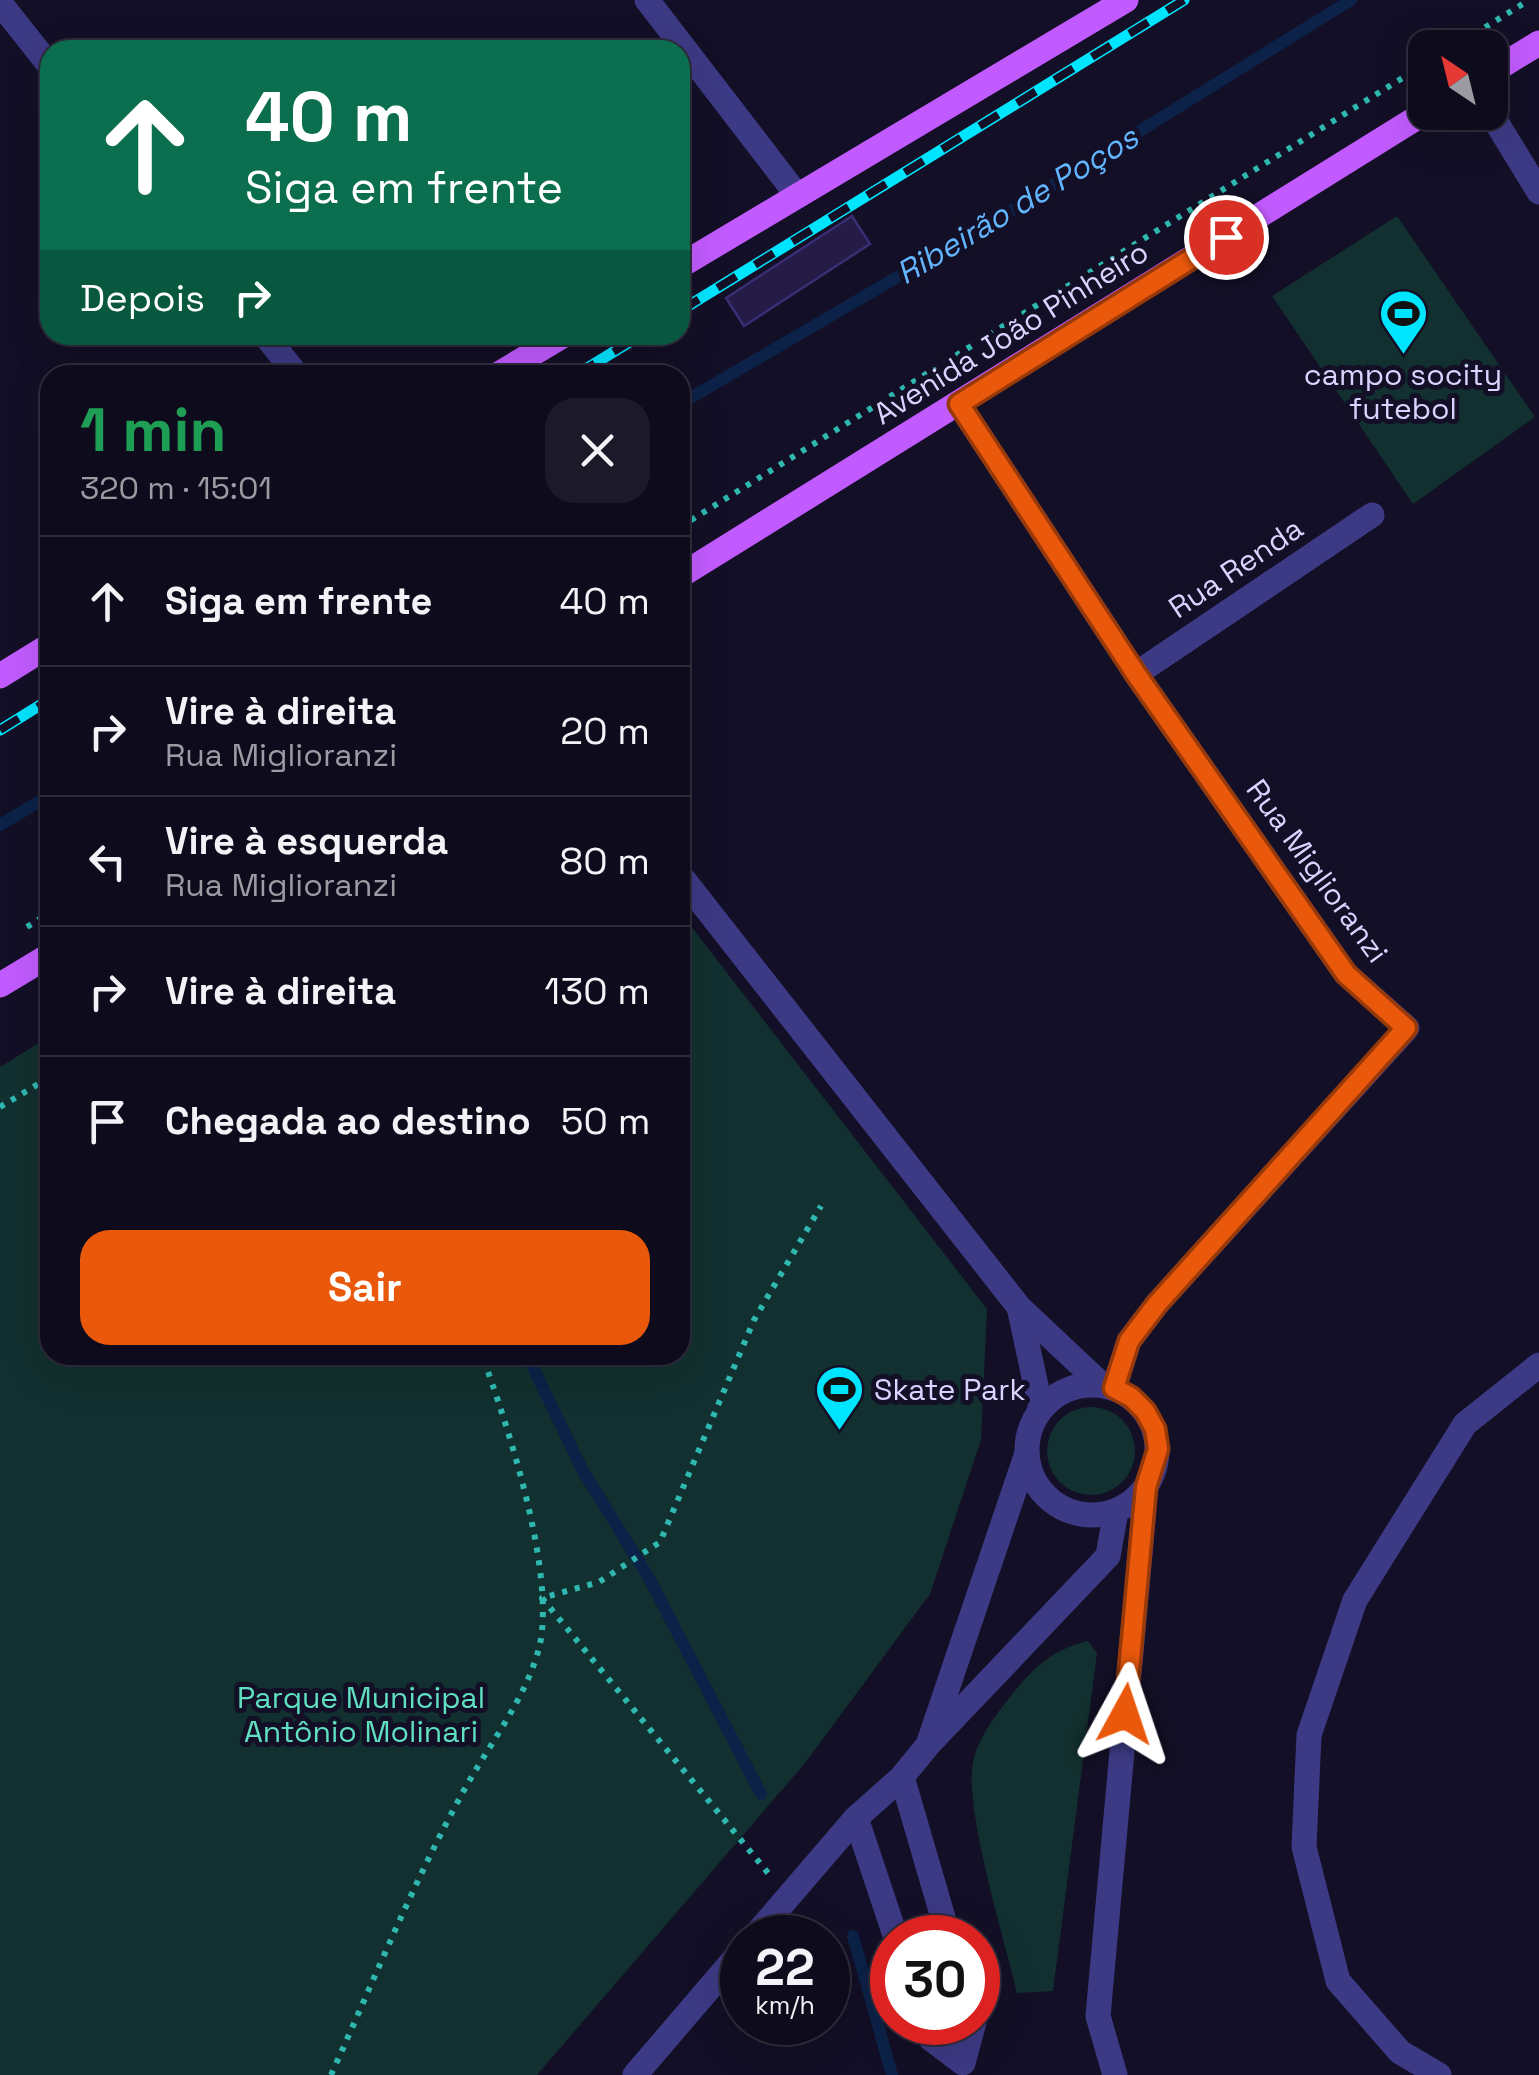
<!DOCTYPE html>
<html lang="pt">
<meta charset="utf-8">
<style>
:root{--surface:#0e0b1c;--page:#1c1929;--text:#f1f3f6;--muted:#9b9ba3;--line:#2e2b3b;--accent:#ea580c}
body{margin:0;font-family:"Space Grotesk",sans-serif;background:var(--page);color:var(--text);height:100vh;display:flex;flex-direction:column;font-size:38px;white-space:nowrap}
*{box-sizing:border-box;margin:0}
p{font-size:32px;color:var(--muted)}
.icon{flex:none;width:55px;height:55px;fill:none;stroke:currentColor;stroke-width:2;stroke-linecap:round;stroke-linejoin:round}
.map{position:relative;flex:1;overflow:hidden}
.drawer{position:absolute;left:40px;top:365px;width:650px;height:1000px;display:flex;flex-direction:column;background:var(--surface);border-radius:30px;box-shadow:0 10px 40px #0002,0 0 0 2px var(--line)}
.drawer>*{flex:none}
.banner{position:absolute;left:40px;top:40px;width:650px;height:305px;border-radius:30px;box-shadow:0 10px 40px #0002,0 0 0 2px var(--line);background:#0b6e4f;color:#fff;overflow:hidden}
.needle{width:65px;rotate:325deg}
.buttons{position:absolute;left:1408px;top:30px;display:grid;gap:20px}
.buttons a{display:grid;place-items:center;width:100px;height:100px;border-radius:20px;background:var(--surface);box-shadow:0 10px 40px #0002,0 0 0 2px var(--line);font-size:50px}
.speed{position:absolute;left:720px;top:1915px;display:flex;gap:20px;font-size:50px;font-weight:700;text-align:center}
.speed>*{display:grid;place-content:center;width:130px;height:130px;border-radius:50%;background:var(--surface);box-shadow:0 10px 40px #0002,0 0 0 2px var(--line);line-height:1}
.speed small{font-size:25px;font-weight:400}
.speed .limit{border:15px solid #d22;background:#fff;color:#111}
.pin{position:absolute;display:grid;place-items:center;width:85px;height:85px;color:#fff;margin:-42px;border:5px solid #fff;border-radius:50%;box-shadow:0 2px 10px #0007}
.me{position:absolute;width:110px;margin:-55px;rotate:5deg;stroke-linejoin:round;filter:drop-shadow(0 0 8px #0008)}
.turn{display:flex;align-items:center;gap:35px;height:210px;padding:0 40px;font-size:45px}
.turn .icon{width:130px;height:130px;stroke-width:2.5}
.turn b{display:block;font-size:70px;line-height:85px}
.then{display:flex;align-items:center;height:95px;padding:0 40px;background:#0003;gap:20px;font-size:38px}
.round{display:grid;place-items:center;flex:none;width:105px;height:105px;border-radius:30px;background:var(--page)}
.head{display:flex;align-items:center;justify-content:space-between;height:170px;padding:0 40px}
h1{font-size:60px;font-weight:700;line-height:75px;color:#1e9e55}
.action{display:flex;gap:20px;margin-top:auto;padding:20px 40px}
.action a{flex:1;height:115px;border-radius:30px;background:var(--accent);color:#fff;font-size:40px;font-weight:700;line-height:115px;text-align:center}
ul{padding:0;list-style:none}
li{display:flex;align-items:center;gap:30px;height:130px;padding:0 40px;border-top:2px solid var(--line)}
li div{flex:1}
li b{display:block;font-size:38px}
li em{font-style:normal}
.map>svg:first-child{display:block}
.green{fill:#12302f}
.lines{fill:none;stroke-linecap:round;stroke-linejoin:round}
.stream{stroke:#0c2248;stroke-width:12}
.building{fill:#241b47;stroke:#3b2d73;stroke-width:2.5}
.path{stroke:#2fb8b0;stroke-width:6;stroke-dasharray:5 8;stroke-linecap:butt}
.minor{stroke:#3d3a85;stroke-width:25}
.primary{stroke:#c25bff;stroke-width:25}
.rail-casing{stroke:#00e5ff;stroke-width:11}
.rail{stroke:#130f26;stroke-width:8;stroke-dasharray:22;stroke-linecap:butt}
.route-casing{stroke:#983908;stroke-width:25}
.route{stroke:#ea580c;stroke-width:18}
.labels{text-anchor:middle;stroke-width:10;stroke-linejoin:round;paint-order:stroke}
.street-label{font-size:30px;fill:#d9d4ff;stroke:#130f26}
.poi-label{font-size:30px;fill:#d9d4ff;stroke:#130f26}
.park-label{font-size:30px;fill:#5fe0c0;stroke:#130f26}
.water-label{font-size:32px;font-style:italic;fill:#62b6ff;stroke:#130f26}
</style>
<div class="map">
<svg width="1539" height="2075" viewBox="0 0 1539 2075">
<rect width="100%" height="100%" fill="#130f26"/>
<g class="green">
<path d="M1397,216l138,201 -122,87 -141,-208z"/>
<path d="M680,912l307,397 -6,131 -51,154 -125,169 -268,312h-537v-1008l50,-31v319h630z"/>
<circle cx="1091" cy="1451" r="44"/>
<path d="M1088,1641l9,12 -44,338 -36,2c-11,-49 -56,-192 -43,-235 6,-23 25,-48 40,-66 21,-26 40,-43 74,-51z"/>
</g>
<g class="lines">
<g class="stream">
<path d="M680,404l339,-198 332,-206"/>
<path d="M0,825l50,-30"/>
<path d="M527,1355l56,116 66,107 112,216"/>
<path d="M853,1936l39,139"/>
</g>
</g>
<path class="building" d="M852,216l18,28 -126,82 -18,-28z"/>
<g class="lines">
<g class="path">
<path d="M1452,48l77,-48"/>
<path d="M680,527l745,-463"/>
<path d="M27,927l23,-15"/>
<path d="M0,1107l50,-30"/>
<path d="M768,1873l-226,-275 57,-16 61,-40 94,-222 67,-114"/>
<path d="M331,2075c43,-95 82,-192 132,-283 25,-46 65,-96 77,-148 15,-74 -32,-218 -58,-289"/>
</g>
<g class="minor">
<path d="M647,0l150,195"/>
<path d="M0,3l50,63"/>
<path d="M1490,112l49,80"/>
<path d="M265,335l32,40"/>
<path d="M959,404l177,270 210,300 61,54 -250,276 -28,37 -15,47"/>
<path d="M1136,674l236,-159"/>
<path d="M680,875l339,432"/>
<circle cx="1092" cy="1450" r="65"/>
<path d="M1041,1409l-22,-102 83,78"/>
<path d="M1027,1453l-99,292 180,-189 8,-45"/>
<path d="M902,1777l47,161"/>
<path d="M856,1818l40,120"/>
<path d="M753,1938l103,-120 46,-41 26,-32"/>
<path d="M925,2022l5,16 33,25 11,-41"/>
<path d="M635,2075l107,-125"/>
<path d="M1115,2075l-17,-59 48,-529"/>
<path d="M1439,2075l-39,-23 -62,-71 -34,-134 5,-112 46,-135 110,-176 74,-59"/>
</g>
<g class="primary">
<path d="M1490,73l49,-30"/>
<path d="M680,266l446,-266"/>
<path d="M497,375l67,-40"/>
<path d="M680,576l746,-464"/>
<path d="M0,676l50,-31"/>
<path d="M0,985l50,-30"/>
</g>
<defs>
<g id="rail">
<path d="M680,311l504,-311"/>
<path d="M576,375l65,-40"/>
<path d="M0,730l50,-31"/>
</g>
</defs>
<use href="#rail" class="rail-casing"/>
<use href="#rail" class="rail"/>
</g>
<g class="lines">
<defs>
<path id="route" d="M1125,1714l21,-227 12,-38 -3,-20 -10,-18 -14,-14 -17,-9 15,-47 28,-37 249,-276 -60,-54 -210,-300 -177,-270 267,-167"/>
</defs>
<use href="#route" class="route-casing"/>
<use href="#route" class="route"/>
</g>
<defs>
<symbol id="stadium-pin" viewBox="-11 -11 22 30"><path d="M0 17L-7.5 6A9.5 9.5 0 1 1 7.5 6Z" fill="#00e5ff" stroke="#130f26"/><path d="M0-5a6.5 5 0 1 0 0 10a6.5 5 0 1 0 0-10ZM-3.5-1.8h7v3.6h-7Z" fill="#111"/></symbol>
</defs>
<g fill-rule="evenodd">
<use href="#stadium-pin" x="1376" y="286" width="55" height="75"/>
<use href="#stadium-pin" x="812" y="1362" width="55" height="75"/>
</g>
<g class="labels">
<g class="street-label">
<text transform="translate(1011 333) rotate(-32)" y="10">Avenida João Pinheiro</text>
<text transform="translate(1236 568) rotate(-34)" y="10">Rua Renda</text>
<text transform="translate(1317 871) rotate(54)" y="10">Rua Miglioranzi</text>
</g>
<g class="poi-label">
<text x="1403" y="385">campo socity<tspan x="1403" dy="34">futebol</tspan></text>
<text x="874" y="1400" text-anchor="start">Skate Park</text>
</g>
<g class="park-label">
<text x="361" y="1708">Parque Municipal<tspan x="361" dy="34">Antônio Molinari</tspan></text>
</g>
<g class="water-label">
<text transform="translate(1017 205) rotate(-31)" y="11">Ribeirão de Poços</text>
</g>
</g>
</svg>
<div class="buttons">
<a><svg class="needle" viewBox="-14 -14 28 28"><path d="M0-13l5 13h-10z" fill="#e53935"/><path d="M0 13l5-13h-10z" fill="#9b9ba3"/></svg></a>
</div>
<div class="speed"><div>22<small>km/h</small></div><div class="limit">30</div></div>
<div class="pin" style="left:1226px;top:237px;background:#d93025"><svg class="icon" aria-label="arrive" viewBox="0 0 24 24"><path d="M6 21V4h12l-3 4 3 4H6"/></svg></div>
<svg class="me" style="left:1125px;top:1714px" viewBox="-20 -20 40 40"><path d="M0-17L14 15 0 8-14 15z" fill="#ea580c" stroke="#fff" stroke-width="4"/></svg>
<div class="banner">
<div class="turn"><svg class="icon" aria-label="ahead" viewBox="0 0 24 24"><path d="M12 20V5M6 11l6-6 6 6"/></svg><div><b>40 m</b>Siga em frente</div></div>
<div class="then">Depois<svg class="icon" aria-label="right" viewBox="0 0 24 24"><path d="M7 20v-9h11M14 6l5 5-5 5"/></svg></div>
</div>
<section class="drawer">
<div class="head"><div><h1>1 min</h1><p>320 m · 15:01</p></div><a class="round"><svg class="icon" aria-label="close" viewBox="0 0 24 24"><path d="M6 6l12 12M18 6L6 18"/></svg></a></div>
<ul>
<li><svg class="icon" aria-label="ahead" viewBox="0 0 24 24"><path d="M12 20V5M6 11l6-6 6 6"/></svg><div><b>Siga em frente</b></div><em>40 m</em></li>
<li><svg class="icon" aria-label="right" viewBox="0 0 24 24"><path d="M7 20v-9h11M14 6l5 5-5 5"/></svg><div><b>Vire à direita</b><p>Rua Miglioranzi</p></div><em>20 m</em></li>
<li><svg class="icon" aria-label="left" viewBox="0 0 24 24"><path d="M17 20v-9H6M10 6l-5 5 5 5"/></svg><div><b>Vire à esquerda</b><p>Rua Miglioranzi</p></div><em>80 m</em></li>
<li><svg class="icon" aria-label="right" viewBox="0 0 24 24"><path d="M7 20v-9h11M14 6l5 5-5 5"/></svg><div><b>Vire à direita</b></div><em>130 m</em></li>
<li><svg class="icon" aria-label="arrive" viewBox="0 0 24 24"><path d="M6 21V4h12l-3 4 3 4H6"/></svg><div><b>Chegada ao destino</b></div><em>50 m</em></li>
</ul>
<div class="action"><a>Sair</a></div>
</section>
</div>
